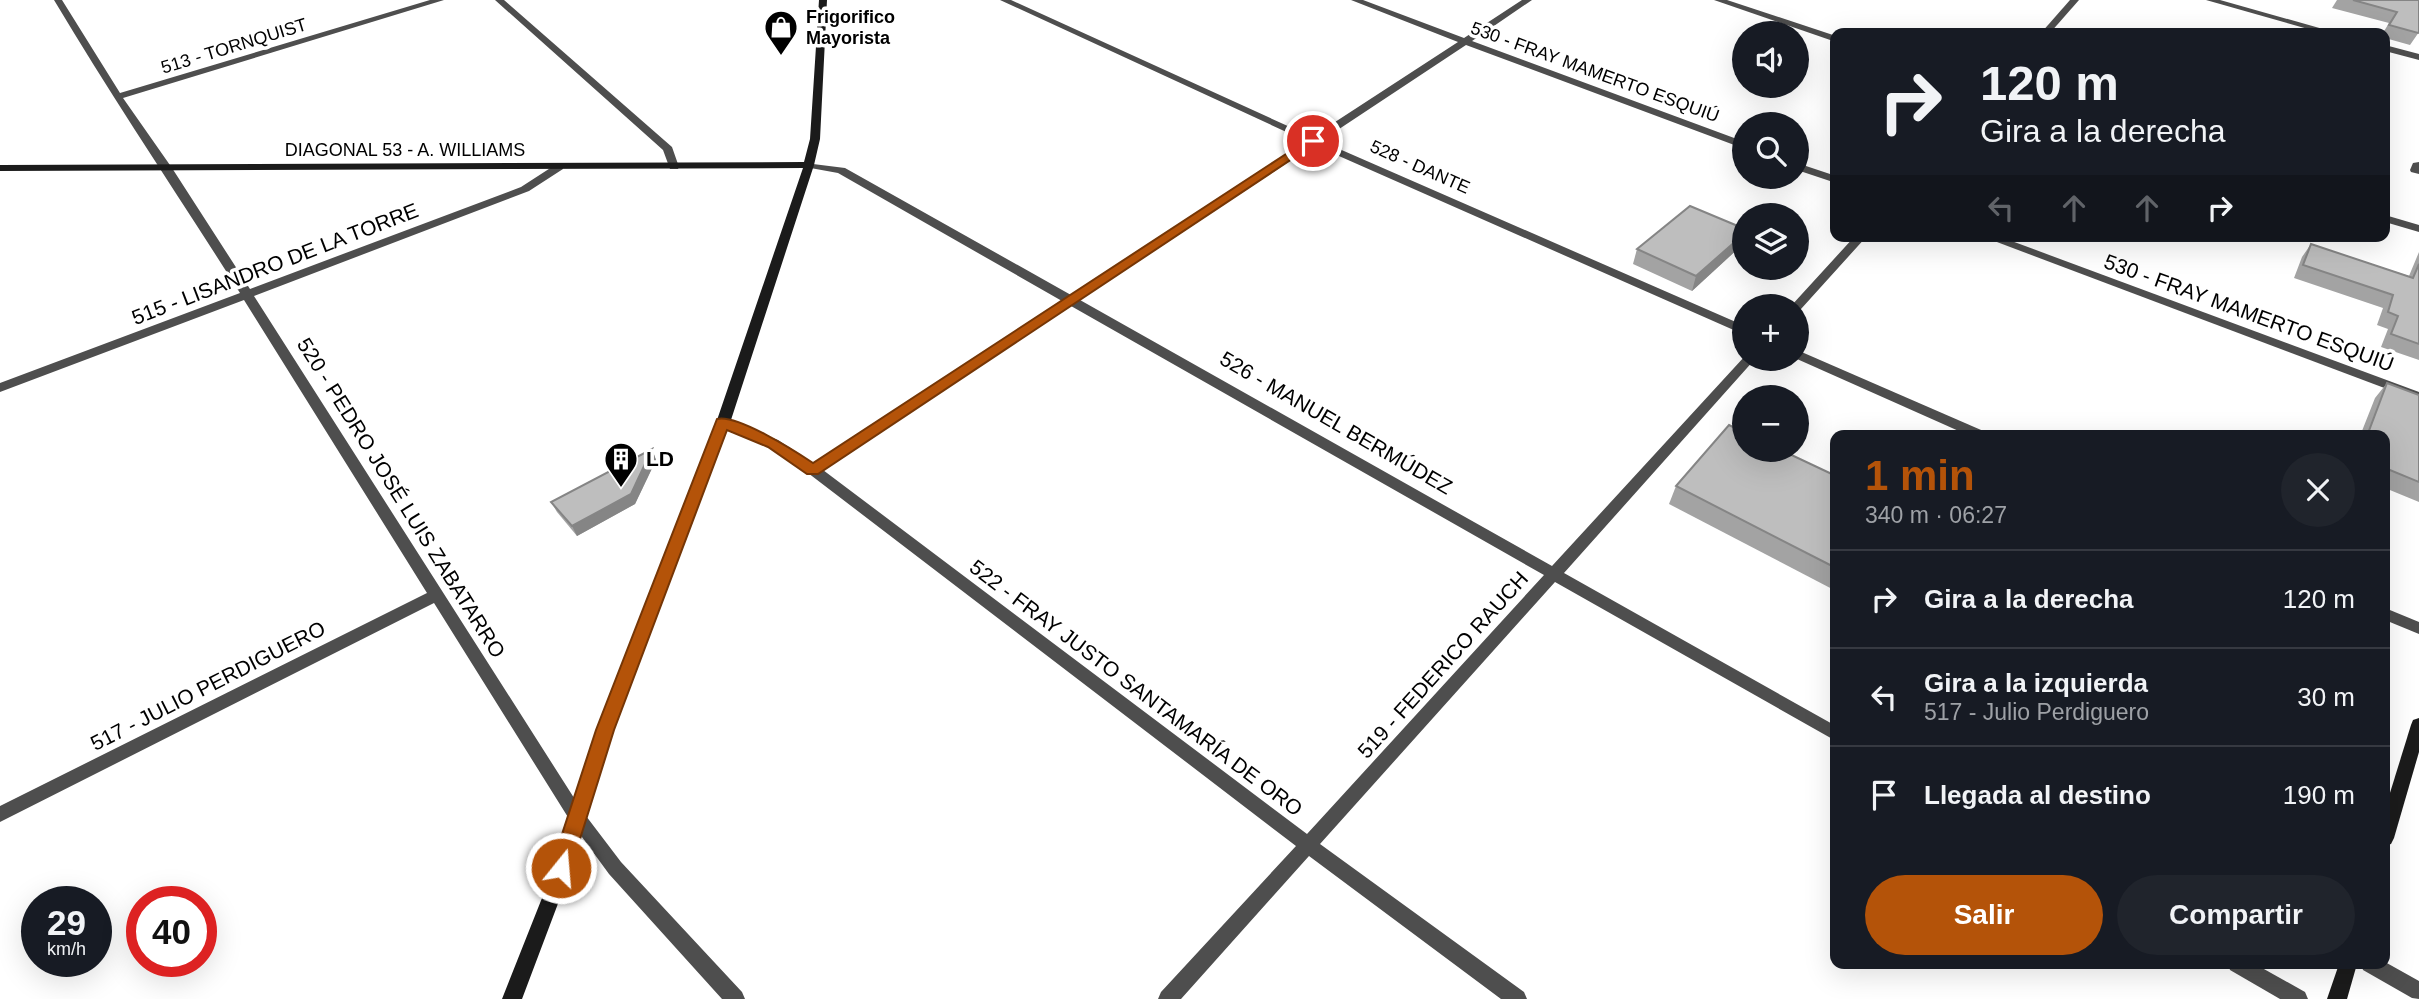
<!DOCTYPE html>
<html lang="es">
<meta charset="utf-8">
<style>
:root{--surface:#171b24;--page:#20242c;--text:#f1f3f6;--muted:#9ea1a6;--line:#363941;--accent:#b45309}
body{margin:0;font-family:Arial,sans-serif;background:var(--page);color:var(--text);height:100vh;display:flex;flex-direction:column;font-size:26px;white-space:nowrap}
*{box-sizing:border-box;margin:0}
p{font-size:23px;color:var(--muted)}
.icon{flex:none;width:38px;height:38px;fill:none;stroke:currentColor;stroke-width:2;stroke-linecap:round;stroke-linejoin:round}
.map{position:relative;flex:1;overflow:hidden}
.panel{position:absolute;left:1830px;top:430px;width:560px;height:539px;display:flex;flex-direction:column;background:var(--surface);border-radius:14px;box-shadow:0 7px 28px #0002}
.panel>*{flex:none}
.guide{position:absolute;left:1830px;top:28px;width:560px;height:214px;border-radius:14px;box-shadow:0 7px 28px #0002;background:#171b24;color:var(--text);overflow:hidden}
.buttons{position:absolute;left:1732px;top:21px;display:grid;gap:14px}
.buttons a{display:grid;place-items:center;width:77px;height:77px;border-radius:50%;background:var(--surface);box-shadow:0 7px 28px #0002;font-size:35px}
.speed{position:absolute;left:21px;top:886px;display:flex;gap:14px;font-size:35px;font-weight:700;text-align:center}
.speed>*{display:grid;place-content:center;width:91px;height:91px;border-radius:50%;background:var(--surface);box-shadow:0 7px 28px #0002;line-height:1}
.speed small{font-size:18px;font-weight:400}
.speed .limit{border:10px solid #d22;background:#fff;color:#111}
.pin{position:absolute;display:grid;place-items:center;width:60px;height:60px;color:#fff;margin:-30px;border:4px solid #fff;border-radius:50%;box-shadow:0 2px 7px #0007}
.me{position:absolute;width:77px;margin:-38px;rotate:17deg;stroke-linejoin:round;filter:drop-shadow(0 0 5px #0008)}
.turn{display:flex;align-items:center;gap:24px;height:147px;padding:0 35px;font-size:32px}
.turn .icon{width:91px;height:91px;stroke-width:2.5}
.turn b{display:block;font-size:49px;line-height:60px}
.lanes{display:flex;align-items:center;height:66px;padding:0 35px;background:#0003;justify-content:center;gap:35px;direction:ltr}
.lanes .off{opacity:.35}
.round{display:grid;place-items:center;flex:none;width:74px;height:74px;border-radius:37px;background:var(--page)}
.head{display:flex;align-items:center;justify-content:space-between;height:119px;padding:0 35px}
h1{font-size:42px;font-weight:700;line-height:52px;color:var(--accent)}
.cta{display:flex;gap:14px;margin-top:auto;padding:14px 35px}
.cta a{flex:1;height:80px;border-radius:42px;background:var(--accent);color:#fff;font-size:28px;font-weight:700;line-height:80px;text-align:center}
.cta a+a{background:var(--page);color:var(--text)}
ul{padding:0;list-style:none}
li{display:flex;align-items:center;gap:21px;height:98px;padding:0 35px;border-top:2px solid var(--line)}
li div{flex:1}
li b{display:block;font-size:26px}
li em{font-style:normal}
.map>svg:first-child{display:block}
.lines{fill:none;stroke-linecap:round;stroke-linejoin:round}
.lane{fill:#4e4e4e;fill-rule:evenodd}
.street{fill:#4e4e4e;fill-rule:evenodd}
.secondary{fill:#1b1b1b;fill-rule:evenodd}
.wall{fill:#a3a3a3}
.shaded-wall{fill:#858585}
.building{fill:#bebebe;stroke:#858585;stroke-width:2}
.route{fill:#b45309;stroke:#753606;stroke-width:2}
.labels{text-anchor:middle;stroke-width:7;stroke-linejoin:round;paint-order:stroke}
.far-poi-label{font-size:18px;font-weight:bold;fill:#000;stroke:#fff;text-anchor:start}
.far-street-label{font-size:18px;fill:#000;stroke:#fff}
.street-label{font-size:21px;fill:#000;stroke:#fff}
.poi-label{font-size:21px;font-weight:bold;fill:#000;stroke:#fff;text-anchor:start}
</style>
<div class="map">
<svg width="2419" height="999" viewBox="0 0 2419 999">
<rect width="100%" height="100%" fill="#fff"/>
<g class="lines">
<path class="lane" d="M2419,162v12l-8,-2 -1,-2 3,-7z"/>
<g class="street">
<path d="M54,0h8l58,93 310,-93h14l-321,98 49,70 78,121 271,-102 34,-22h8v4l-34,22 -275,105 329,516 38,50 121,130 3,7h-23l-113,-125 -38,-52 -137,-219 -434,219v-16l427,-213 -183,-293 -244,92v-9l240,-90c-62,-98 -127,-194 -186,-293z"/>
<path d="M495,0h9l168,147 7,20 -1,2h-8l-7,-19z"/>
<path d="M1000,0h11l301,137 146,-95 -107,-42h12l101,38 58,-38h10l-60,41 273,101v7l-279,-104 -145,96 424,185v9l-431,-190 -234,155 472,266 193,-210v3h10l-191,214 272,153v15l-281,-159 -235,262 204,148 3,7h-26l-192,-143 -128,143h-23l3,-7 135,-146 -488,-373 -40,-27 -50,-20 -2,-3 7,-4 55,21 35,23 249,-162 -224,-128 -33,-6v-4l40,5 226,127 235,-154zM1071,306l473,269 -237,259 -484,-364z"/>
<path d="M1714,0h13l109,36v6z"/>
<path d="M2070,0h9l-29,33h-9z"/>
<path d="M2206,0h14l117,33h-15z"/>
<path d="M2385,45l34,9v6l-34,-9z"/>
<path d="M1797,163l39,13v7l-39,-13z"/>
<path d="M2385,215l34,10v7l-34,-10z"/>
<path d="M1855,236h12l-66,73 -4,1v-4h-6z"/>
<path d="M1981,236h17l421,156v9z"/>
<path d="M1797,350l191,83 2,3h-20l-173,-77z"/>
<path d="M2385,608l34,14v12l-34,-14z"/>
<path d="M2385,962l34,19v18l-7,-1 -49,-28 -2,-6h24z"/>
<path d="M2228,964h27l50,28 3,7h-28l-50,-29z"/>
</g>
<g class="secondary">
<path d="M819,0h8l-7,139 -6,26 -84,258 -117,307 -51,163 -40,106h-20l42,-106 53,-163 119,-307 87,-255 -803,3v-6l804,-3 6,-23z"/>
<path d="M2419,718v34l-25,86 -3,6 -6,2v-37l26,-84 2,-5z"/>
<path d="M2339,964h18l-10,35h-20z"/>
</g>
</g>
<g class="wall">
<path d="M2337,0h82v32l-9,13 -25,-7v-5h-2l6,-10 -57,-15z"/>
<path d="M2311,244l98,32 10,-24v108l-38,-13 7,-18 -11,-4 6,-17 -89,-30 8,-21z"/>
<path d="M1742,245l-50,46 -59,-27 4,-15z"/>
<path d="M2387,383l32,12v107l-34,-14v-52h-25l15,-38z"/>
<path d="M652,449l4,11 -21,44 -58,32 -20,-24 -6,-10z"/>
<path d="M1836,476v115l-167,-87 7,-18z"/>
</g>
<g class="shaded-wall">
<path d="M1745,233v5l-3,7 -50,46 4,-15z"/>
<path d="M652,449l4,11 -21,44 -58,32 -5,-10z"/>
</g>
<g class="building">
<path d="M2353,0h66v32l-1,1 -29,-8 8,-13z"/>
<path d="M1690,206l55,23v4l-49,43 -59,-27z"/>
<path d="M2311,244l102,34 6,-14v80l-28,-10 7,-18 -10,-4 5,-17 -90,-30z"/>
<path d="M2387,383l32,12v87l-34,-14v-32h-18z"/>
<path d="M1729,425l16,8v17h36l55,26v92l-160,-82z"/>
<path d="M652,449l-21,45 -59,32 -21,-24z"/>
</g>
<path class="route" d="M1309,139l10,2 -501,333h-11l-39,-27 -41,-17 -113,300 -43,138 -3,6 -7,3 -7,-3 -3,-6 45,-138 121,-311c20,-5 78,32 96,44z"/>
<defs>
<symbol id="shop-pin" viewBox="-11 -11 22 30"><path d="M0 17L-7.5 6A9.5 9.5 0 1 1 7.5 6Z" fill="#000" stroke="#fff"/><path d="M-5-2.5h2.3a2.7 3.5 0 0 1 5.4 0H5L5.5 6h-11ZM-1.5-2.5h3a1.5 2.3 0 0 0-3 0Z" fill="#fff"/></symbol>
<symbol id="building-pin" viewBox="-11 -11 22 30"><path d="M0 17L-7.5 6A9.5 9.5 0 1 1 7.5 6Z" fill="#000" stroke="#fff"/><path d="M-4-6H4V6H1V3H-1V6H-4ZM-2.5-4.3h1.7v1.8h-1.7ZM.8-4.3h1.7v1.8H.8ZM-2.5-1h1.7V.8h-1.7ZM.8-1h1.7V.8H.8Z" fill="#fff"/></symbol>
</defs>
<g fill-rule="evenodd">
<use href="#shop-pin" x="762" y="8" width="38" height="52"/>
<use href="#building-pin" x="602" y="440" width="38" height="52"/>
</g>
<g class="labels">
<g class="far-poi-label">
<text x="806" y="23">Frigorifico<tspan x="806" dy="21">Mayorista</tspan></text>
</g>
<g class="far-street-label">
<text transform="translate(234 46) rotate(-17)" y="6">513 - TORNQUIST</text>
<text transform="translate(1595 72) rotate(20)" y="6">530 - FRAY MAMERTO ESQUIÚ</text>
<text x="405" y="156">DIAGONAL 53 - A. WILLIAMS</text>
<text transform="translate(1420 167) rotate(24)" y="6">528 - DANTE</text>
</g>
<g class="street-label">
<text transform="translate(275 264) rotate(-21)" y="7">515 - LISANDRO DE LA TORRE</text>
<text transform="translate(2249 313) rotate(20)" y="7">530 - FRAY MAMERTO ESQUIÚ</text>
<text transform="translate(1336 423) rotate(30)" y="7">526 - MANUEL BERMÚDEZ</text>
<text transform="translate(401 498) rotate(58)" y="7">520 - PEDRO JOSÉ LUIS ZABATARRO</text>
<text transform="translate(1443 665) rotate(-48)" y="7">519 - FEDERICO RAUCH</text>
<text transform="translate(208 686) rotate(-27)" y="7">517 - JULIO PERDIGUERO</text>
<text transform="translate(1136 688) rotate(37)" y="7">522 - FRAY JUSTO SANTAMARÍA DE ORO</text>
</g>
<g class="poi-label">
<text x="646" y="466">LD</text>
</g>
</g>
</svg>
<div class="buttons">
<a><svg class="icon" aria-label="sound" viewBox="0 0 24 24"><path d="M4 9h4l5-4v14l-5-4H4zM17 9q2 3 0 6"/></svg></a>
<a><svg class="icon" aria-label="search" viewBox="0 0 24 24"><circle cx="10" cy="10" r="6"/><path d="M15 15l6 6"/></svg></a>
<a><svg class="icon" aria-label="layers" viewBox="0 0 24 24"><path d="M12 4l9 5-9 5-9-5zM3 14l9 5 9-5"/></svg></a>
<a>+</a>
<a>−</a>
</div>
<div class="speed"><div>29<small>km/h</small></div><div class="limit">40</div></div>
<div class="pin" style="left:1313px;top:141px;background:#d93025"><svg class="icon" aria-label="arrive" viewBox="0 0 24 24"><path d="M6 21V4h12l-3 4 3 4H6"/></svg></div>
<svg class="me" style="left:561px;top:868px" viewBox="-20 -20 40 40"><circle r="17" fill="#b45309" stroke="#fff" stroke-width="3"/><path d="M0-11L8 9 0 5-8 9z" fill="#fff"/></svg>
<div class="guide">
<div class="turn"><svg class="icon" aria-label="right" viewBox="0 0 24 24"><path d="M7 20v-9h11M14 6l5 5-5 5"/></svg><div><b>120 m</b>Gira a la derecha</div></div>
<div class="lanes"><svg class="icon off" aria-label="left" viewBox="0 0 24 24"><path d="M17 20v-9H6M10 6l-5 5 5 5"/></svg><svg class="icon off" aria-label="ahead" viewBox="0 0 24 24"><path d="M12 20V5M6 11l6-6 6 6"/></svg><svg class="icon off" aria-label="ahead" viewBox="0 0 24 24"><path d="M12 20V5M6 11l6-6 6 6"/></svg><svg class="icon" aria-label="right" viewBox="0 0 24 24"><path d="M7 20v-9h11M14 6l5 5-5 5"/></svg></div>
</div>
<section class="panel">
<div class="head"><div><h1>1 min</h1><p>340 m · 06:27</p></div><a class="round"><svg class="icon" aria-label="close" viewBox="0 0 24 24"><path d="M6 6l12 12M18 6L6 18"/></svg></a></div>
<ul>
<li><svg class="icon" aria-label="right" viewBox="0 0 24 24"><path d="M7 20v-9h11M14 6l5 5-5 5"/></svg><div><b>Gira a la derecha</b></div><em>120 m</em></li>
<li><svg class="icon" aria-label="left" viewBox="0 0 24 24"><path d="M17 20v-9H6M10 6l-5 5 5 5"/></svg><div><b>Gira a la izquierda</b><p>517 - Julio Perdiguero</p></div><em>30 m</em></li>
<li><svg class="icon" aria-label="arrive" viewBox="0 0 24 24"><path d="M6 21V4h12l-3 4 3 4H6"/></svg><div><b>Llegada al destino</b></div><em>190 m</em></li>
</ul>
<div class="cta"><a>Salir</a><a>Compartir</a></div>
</section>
</div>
